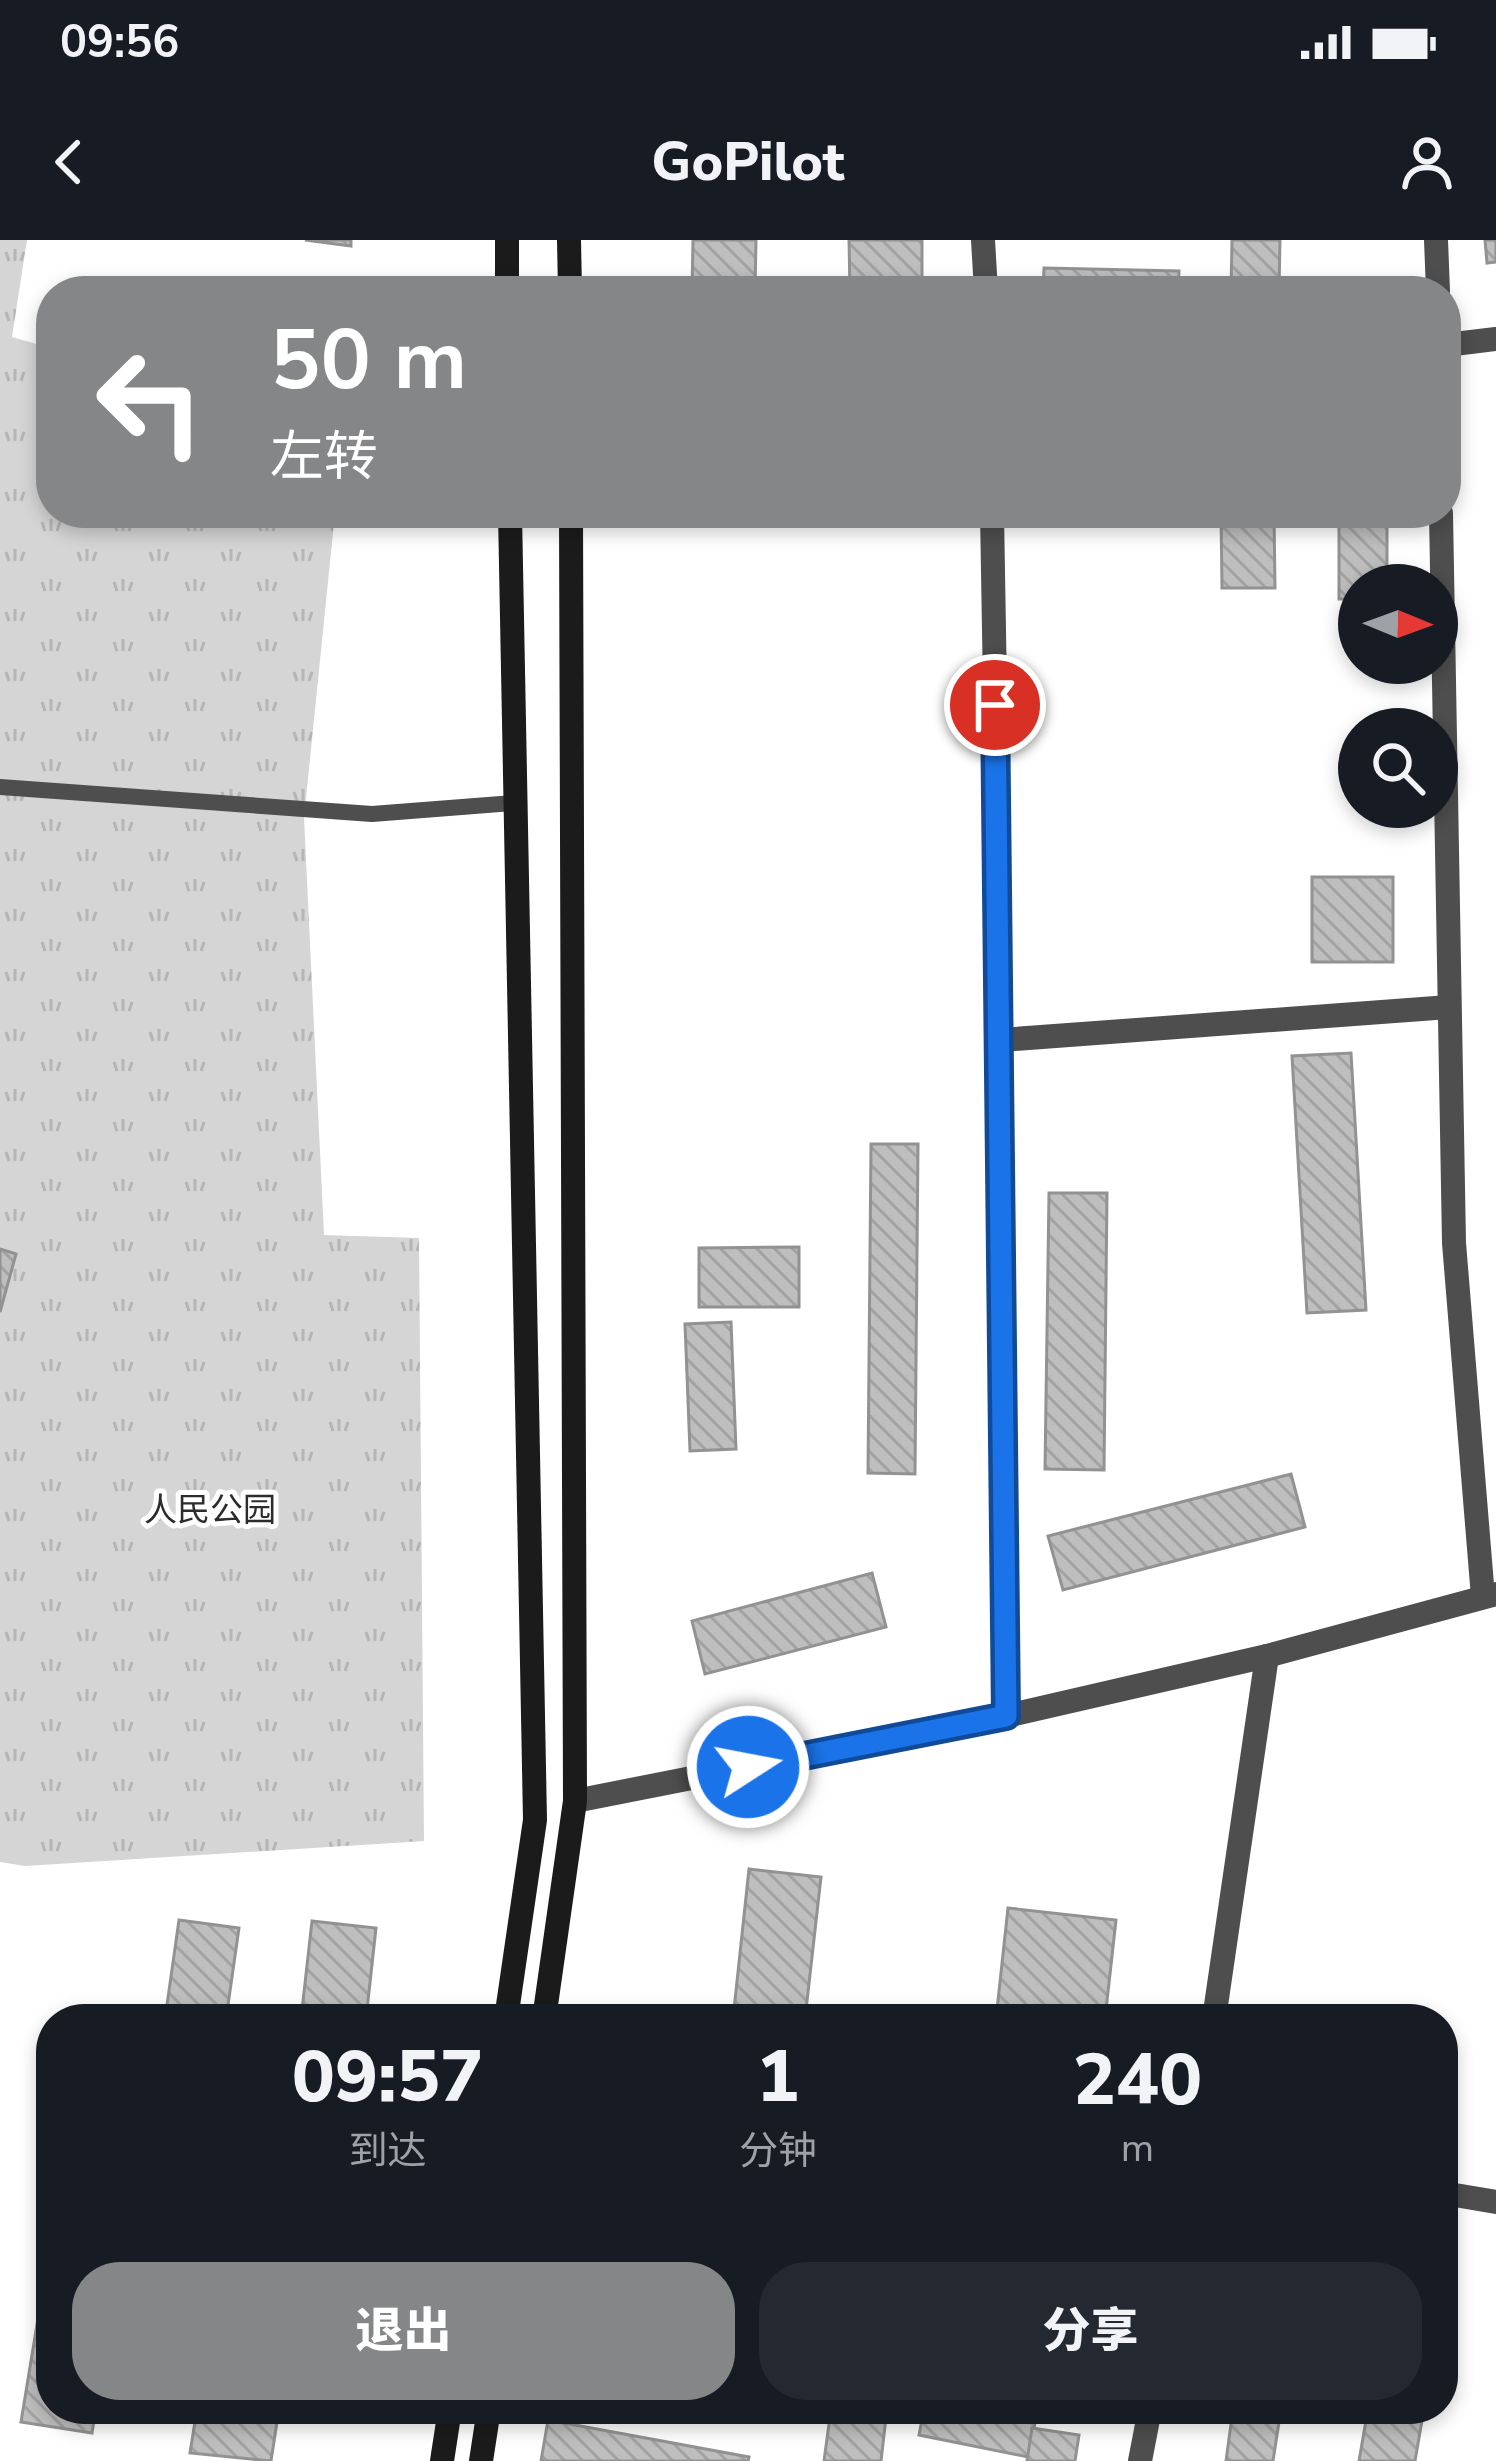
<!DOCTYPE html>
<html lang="zh">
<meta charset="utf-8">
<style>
:root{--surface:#171b24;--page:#242831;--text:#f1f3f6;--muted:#9ea1a6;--accent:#858687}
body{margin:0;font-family:"Nunito Sans","Noto Sans SC",sans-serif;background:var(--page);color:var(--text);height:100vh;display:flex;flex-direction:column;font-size:45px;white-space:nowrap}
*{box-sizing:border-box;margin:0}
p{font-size:39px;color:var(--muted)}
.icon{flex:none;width:66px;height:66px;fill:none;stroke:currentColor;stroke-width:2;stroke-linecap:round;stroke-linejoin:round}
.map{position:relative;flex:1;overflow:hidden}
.sheet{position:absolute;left:36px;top:1764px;width:1422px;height:420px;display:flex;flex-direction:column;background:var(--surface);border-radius:48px;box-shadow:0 6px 18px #0003}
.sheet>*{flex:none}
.guide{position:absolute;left:36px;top:36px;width:1425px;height:252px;border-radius:48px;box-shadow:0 6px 18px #0003;background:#858687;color:#fff;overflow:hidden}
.needle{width:78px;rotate:91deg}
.buttons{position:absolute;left:1338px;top:324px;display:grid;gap:24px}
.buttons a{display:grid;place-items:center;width:120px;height:120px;border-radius:50%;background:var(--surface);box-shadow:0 6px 18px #0003;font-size:60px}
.pin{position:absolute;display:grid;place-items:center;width:102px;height:102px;color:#fff;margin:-51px;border:6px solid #fff;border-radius:50%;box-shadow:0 3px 12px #0007}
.me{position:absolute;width:132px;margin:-66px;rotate:79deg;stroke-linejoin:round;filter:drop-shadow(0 0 9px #0008)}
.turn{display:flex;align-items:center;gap:42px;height:252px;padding:0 36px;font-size:54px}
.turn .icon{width:156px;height:156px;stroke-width:2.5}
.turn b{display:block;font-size:84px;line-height:102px}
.eta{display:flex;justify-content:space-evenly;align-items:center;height:204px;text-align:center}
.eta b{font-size:72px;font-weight:800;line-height:84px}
.action{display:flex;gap:24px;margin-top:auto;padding:24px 36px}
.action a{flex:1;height:138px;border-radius:48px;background:var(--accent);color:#fff;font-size:48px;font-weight:800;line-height:138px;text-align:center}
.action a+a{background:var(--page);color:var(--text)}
.status{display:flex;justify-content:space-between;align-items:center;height:84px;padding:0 60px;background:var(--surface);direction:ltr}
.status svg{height:33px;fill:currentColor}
header{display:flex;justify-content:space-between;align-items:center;height:156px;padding:0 36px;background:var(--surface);font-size:54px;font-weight:800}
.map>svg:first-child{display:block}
.grass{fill:url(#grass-tufts)}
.building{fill:url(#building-back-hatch);stroke:#929292;stroke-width:3}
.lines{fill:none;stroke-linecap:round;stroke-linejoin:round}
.service{stroke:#4e4e4e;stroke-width:16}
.minor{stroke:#4e4e4e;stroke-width:24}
.secondary{stroke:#1b1b1b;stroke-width:24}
.route-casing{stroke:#114b97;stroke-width:30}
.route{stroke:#1a73e8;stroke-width:21}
.labels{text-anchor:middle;stroke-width:10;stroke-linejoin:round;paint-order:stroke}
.park-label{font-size:33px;fill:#2c2c2c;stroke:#fff}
</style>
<div class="status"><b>09:56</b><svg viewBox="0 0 49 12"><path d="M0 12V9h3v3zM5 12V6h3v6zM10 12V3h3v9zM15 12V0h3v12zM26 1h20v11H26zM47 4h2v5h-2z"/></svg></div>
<header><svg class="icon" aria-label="back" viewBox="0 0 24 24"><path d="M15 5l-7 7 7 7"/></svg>GoPilot<svg class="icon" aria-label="person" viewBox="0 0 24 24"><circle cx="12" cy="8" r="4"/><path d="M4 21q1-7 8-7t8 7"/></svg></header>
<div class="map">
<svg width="1496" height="2221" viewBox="0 0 1496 2221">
<defs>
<pattern id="grass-tufts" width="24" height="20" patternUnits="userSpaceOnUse" patternTransform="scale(3)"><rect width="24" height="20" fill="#d5d5d5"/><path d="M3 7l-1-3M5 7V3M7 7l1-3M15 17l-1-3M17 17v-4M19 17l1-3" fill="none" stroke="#b5b5b5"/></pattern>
<pattern id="building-back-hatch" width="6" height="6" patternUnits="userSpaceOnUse" patternTransform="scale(3)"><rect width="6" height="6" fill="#bebebe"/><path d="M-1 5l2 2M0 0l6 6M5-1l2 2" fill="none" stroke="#a2a2a2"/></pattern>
</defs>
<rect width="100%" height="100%" fill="#fff"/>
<path class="grass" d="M0,0h27l-15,97 39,11v165h284l-31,305 20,417 95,3 5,603 -399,25 -25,-4z"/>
<g class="building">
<path d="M305,0h46v6z"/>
<path d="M693,0h63l-1,51h-63z"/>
<path d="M849,0h73v51h-72z"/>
<path d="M1232,0h48l-1,51h-48z"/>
<path d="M1485,0h11v22l-9,1z"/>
<path d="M1044,28l135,3 -1,20h-135z"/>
<path d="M1221,273h53l1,75h-53z"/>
<path d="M1339,273h48v72h-28v14h-20z"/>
<rect x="1312" y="637" width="81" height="85"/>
<path d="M1351,813l15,257 -59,3 -15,-257z"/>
<path d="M871,904h47l-3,330 -47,-1z"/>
<path d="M1049,953h58l-3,277 -59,-1z"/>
<path d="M799,1007v60h-100v-59z"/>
<path d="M0,1009l16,5 -16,58z"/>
<path d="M731,1082l5,127 -46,2 -5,-127z"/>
<path d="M1291,1234l14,53 -242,63 -15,-54z"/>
<path d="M872,1333l14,54 -181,47 -13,-53z"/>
<path d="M749,1629l72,8 -16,142h-72z"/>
<path d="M1008,1668l108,12 -11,99h-109z"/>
<path d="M179,1680l60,8 -13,91h-61z"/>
<path d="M312,1681l64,7 -10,91h-65z"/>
<path d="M51,1999v170h45l-4,24 -71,-11z"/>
<path d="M197,2169h82l-8,52 -81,-8z"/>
<path d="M831,2169h56l-6,52h-57z"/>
<path d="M924,2169h114l-10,48 -109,-22z"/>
<path d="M1233,2169h48l-8,52h-47z"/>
<path d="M1368,2169h56l-9,52h-56z"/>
<path d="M548,2180l201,37 -1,4h-207z"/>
<path d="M1032,2188l47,7 -4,26h-48z"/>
</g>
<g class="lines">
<path class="service" d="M0,547l372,27 141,-11"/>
<g class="minor">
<path d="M983,0l3,51"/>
<path d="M1436,0l2,51"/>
<path d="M1446,105l50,-6"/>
<path d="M992,273l9,527 5,676"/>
<path d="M1441,273l13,730 29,354"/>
<path d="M1001,800l448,-33"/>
<path d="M575,1561l431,-85 261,-60 229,-62"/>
<path d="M1214,1779l53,-363"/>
<path d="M1443,1953l53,9"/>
<path d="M1140,2221l10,-52"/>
</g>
<g class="secondary">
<path d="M507,0v51"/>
<path d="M569,0l1,51"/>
<path d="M506,1779l29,-199 -25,-1307"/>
<path d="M544,1779l31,-218 -4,-1288"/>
<path d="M442,2221l8,-52"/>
<path d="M481,2221l8,-52"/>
</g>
</g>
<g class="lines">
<defs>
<path id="route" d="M748,1527l258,-51 -11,-1011"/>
</defs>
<use href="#route" class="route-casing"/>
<use href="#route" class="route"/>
</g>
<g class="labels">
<g class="park-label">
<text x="210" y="1281">人民公园</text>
</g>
</g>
</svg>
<div class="buttons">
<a><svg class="needle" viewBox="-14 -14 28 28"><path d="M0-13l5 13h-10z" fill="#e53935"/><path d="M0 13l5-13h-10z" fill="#9ea1a6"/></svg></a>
<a><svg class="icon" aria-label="search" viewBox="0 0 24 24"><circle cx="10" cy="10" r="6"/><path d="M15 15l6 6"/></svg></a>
</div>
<div class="pin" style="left:995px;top:465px;background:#d93025"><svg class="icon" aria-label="arrive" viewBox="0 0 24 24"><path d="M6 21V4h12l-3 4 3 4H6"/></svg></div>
<svg class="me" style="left:748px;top:1527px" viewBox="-20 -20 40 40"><circle r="17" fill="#1a73e8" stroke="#fff" stroke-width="3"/><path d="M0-11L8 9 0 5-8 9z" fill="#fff"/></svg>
<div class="guide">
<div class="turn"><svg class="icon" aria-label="left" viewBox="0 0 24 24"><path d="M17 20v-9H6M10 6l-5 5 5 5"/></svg><div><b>50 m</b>左转</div></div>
</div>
<section class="sheet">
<div class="eta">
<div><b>09:57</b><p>到达</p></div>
<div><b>1</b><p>分钟</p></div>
<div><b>240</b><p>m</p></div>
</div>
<div class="action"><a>退出</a><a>分享</a></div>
</section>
</div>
